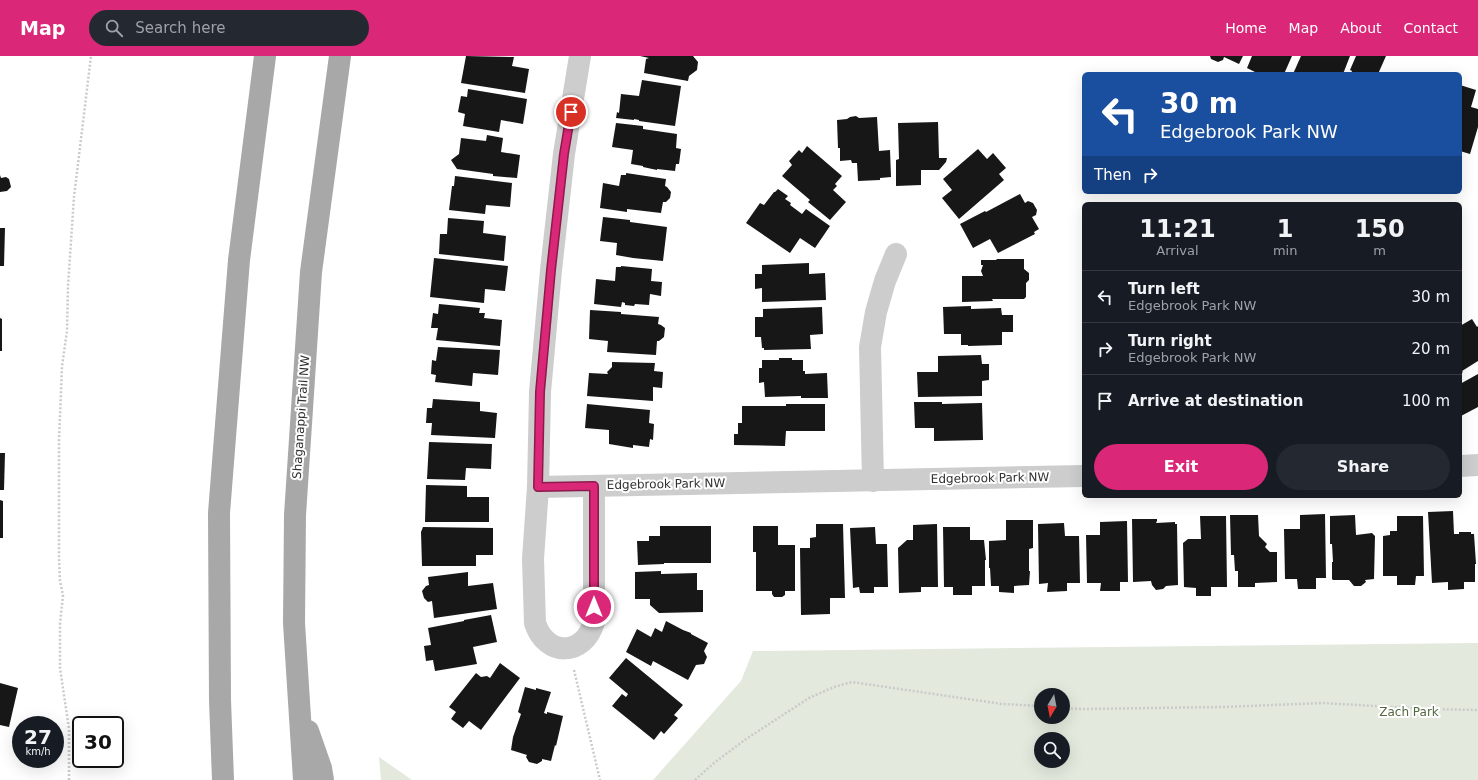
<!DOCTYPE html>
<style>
:root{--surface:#171b24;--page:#242831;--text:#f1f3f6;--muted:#9ea1a6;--line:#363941;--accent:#db2777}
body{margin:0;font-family:"DejaVu Sans",sans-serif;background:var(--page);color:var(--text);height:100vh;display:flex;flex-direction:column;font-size:15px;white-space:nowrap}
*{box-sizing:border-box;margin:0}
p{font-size:13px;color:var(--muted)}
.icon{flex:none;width:22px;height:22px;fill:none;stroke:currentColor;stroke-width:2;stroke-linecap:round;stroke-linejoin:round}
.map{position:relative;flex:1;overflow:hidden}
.drawer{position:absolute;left:1082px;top:146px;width:380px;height:296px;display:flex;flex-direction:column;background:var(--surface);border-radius:6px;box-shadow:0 4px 16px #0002}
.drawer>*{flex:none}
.hud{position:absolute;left:1082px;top:16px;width:380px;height:122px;border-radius:6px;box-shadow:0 4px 16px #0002;background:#1a4fa0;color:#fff;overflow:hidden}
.needle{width:26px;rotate:190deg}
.tools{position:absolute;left:1034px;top:632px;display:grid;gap:8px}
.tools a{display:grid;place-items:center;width:36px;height:36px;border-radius:50%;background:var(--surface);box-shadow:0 4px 16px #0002;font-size:20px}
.speed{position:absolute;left:12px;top:660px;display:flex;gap:8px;font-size:20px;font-weight:700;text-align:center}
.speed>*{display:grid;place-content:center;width:52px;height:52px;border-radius:50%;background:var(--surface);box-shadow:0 4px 16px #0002;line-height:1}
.speed small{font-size:10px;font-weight:400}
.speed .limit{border:2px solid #111;border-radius:6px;background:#fff;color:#111}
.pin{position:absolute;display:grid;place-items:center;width:34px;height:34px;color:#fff;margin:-17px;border:2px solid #fff;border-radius:50%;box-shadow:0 1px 4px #0007}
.me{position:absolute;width:44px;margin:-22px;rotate:0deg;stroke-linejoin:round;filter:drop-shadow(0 0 3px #0008)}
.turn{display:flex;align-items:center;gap:14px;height:84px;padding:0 12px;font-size:18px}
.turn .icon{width:52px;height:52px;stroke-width:2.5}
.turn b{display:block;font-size:28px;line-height:34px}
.then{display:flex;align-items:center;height:38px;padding:0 12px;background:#0003;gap:8px;font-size:15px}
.eta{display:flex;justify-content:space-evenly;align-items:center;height:68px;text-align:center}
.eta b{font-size:24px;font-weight:700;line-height:28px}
.button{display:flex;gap:8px;margin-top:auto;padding:8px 12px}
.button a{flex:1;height:46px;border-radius:24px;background:var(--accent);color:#fff;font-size:16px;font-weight:700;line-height:46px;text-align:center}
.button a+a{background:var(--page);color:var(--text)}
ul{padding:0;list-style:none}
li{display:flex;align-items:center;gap:12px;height:52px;padding:0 12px;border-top:1px solid var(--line)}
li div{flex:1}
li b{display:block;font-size:15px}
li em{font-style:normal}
header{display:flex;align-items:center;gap:24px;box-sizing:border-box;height:56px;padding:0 20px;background:var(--accent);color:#fff}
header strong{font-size:19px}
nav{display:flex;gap:22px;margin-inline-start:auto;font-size:14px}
.search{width:280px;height:36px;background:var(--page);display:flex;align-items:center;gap:10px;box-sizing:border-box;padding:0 14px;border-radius:22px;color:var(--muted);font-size:15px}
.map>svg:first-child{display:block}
.green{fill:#e3e9dd;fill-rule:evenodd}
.building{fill:#171717}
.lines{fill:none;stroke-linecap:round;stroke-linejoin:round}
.path{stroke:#cacaca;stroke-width:2.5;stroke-dasharray:2 2;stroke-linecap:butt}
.minor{stroke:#cdcdcd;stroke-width:22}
.major{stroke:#a8a8a8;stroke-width:22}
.route-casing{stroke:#8e194d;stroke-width:10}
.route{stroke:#db2777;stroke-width:7}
.labels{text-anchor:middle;stroke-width:4;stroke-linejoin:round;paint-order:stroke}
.street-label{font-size:12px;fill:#303030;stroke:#fff}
.park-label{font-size:12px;fill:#536941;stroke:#fff}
</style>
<header>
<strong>Map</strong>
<div class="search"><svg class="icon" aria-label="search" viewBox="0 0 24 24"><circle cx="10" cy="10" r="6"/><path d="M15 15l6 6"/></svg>Search here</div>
<nav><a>Home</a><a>Map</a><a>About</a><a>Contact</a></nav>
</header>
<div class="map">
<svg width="1478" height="724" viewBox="0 0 1478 724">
<rect width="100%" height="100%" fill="#fff"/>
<g class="green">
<path d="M1478,587v137h-825l88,-99 12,-30zM1041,639h22v22h-22zM1041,683h22v22h-22z"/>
<path d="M379,701l33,23h-31z"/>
</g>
<g class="building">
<path d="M466,0l48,1 -2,9 17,3 -4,24 -64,-10z"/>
<path d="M640,0h53l5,6 -1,8 -8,6 -1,5 -44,-8 2,-14 3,-1z"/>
<path d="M1210,0h33l-4,8 -15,-7 -1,3 -5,2 -7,-3z"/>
<path d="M1252,0h40l-8,18h-30l1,-2 -8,-4z"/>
<path d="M1301,0h49l-7,18h-50z"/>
<path d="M1356,0h30l-8,18h-27l1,-3 -2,-1z"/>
<path d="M642,24l39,6 -6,40 -36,-5v-1l-5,-1v1l-18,-2 1,-6 2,1 2,-19 18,2z"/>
<path d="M1460,29l16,5 -5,17 7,2v18l-8,27 -10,-3z"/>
<path d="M468,33l59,10 -4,25 -22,-4 -2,12 -36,-6 2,-12 -7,-2 3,-16 6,1z"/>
<path d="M856,60l3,2 18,-1 2,34 11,-1 1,27 -11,1v2l-22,1 -1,-18h-5l-1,-3 -11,1v-13h-2l-1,-28 10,-1 3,-2z"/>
<path d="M938,66l1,36h8l-1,4 -7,8h-18v15l-25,1v-26l3,-1 -1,-36z"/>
<path d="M616,67l27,3v3l34,5 -1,14 5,1 -2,15h-3l-1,7 -18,-2v1l-14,-3v-1l-12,-2 2,-14 -21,-3z"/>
<path d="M487,79l16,3 -2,14 19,3 -3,23 -24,-2v-2l-36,-5 -6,-9 8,-6 2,-16 25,3z"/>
<path d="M807,90l35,30 -7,8 2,2 -4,4 13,12 -16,18 -22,-18 2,-2 -28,-24 10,-11 -3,-4 10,-11 3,3z"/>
<path d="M978,93l9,10 6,-6 13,15 -7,6 5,6 -45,39 -17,-21 10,-8 -9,-11z"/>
<path d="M626,117l40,6 -1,7 2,1 4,5 -1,6 -4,4h-3l-2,11 -34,-4v3l-27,-4 3,-25 16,3 2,-11h5z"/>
<path d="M0,119l1,3 5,-1 3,2 2,8 -4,4 -7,1z"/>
<path d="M455,120l57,7 -2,24 -24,-2 -1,9 -36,-4 3,-24h2z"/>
<path d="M778,133l10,7 -3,3 6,4 -1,2 12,9 4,-5 24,17 -15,22 -15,-10 -10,15 -44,-30 14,-20 4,2 10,-13h1z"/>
<path d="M1020,138l5,9 3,-2 5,2 4,7 -1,5 -4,2 7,12 -5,3 1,2 -37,19 -8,-14 -17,9 -13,-24 25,-13 1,1z"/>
<path d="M603,161l27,3v2l37,5 -4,34 -30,-3 -17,-3 1,-12 -17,-2z"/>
<path d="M448,162l36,3 -1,12 23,3 -2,25 -65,-7 1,-20h7z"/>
<path d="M0,172h5l-1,38h-4z"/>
<path d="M434,202l74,8 -3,25 -20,-2 -1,14 -54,-6z"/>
<path d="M996,203h28v10l5,4v7l-3,3v14l-2,2h-32l1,2 -31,1v-26h21l-2,-5 2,-6h-2v-5h16z"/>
<path d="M809,207v11l16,-1 1,27 -64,2v-14l-7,1v-15h7v-9z"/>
<path d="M621,210l31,3 -1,12 11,1 -1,14 -11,-2 -1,11 -14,-1 -1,2 -9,-1v-2l-3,-1 -1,5 -27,-3 2,-25 19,2 1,-14h5z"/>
<path d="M439,248l41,4 -1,5h6l-1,5 18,2 -2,26 -64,-6 2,-12h-7l2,-15 5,1z"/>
<path d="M971,250v3l30,-1 1,7h11v17h-11v13l-34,1v-1h-7v-11h-17l-1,-27z"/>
<path d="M822,251l1,27 -13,1 1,14 -47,1v-2h-2l-1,-11h-6v-20h8v-8z"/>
<path d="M590,254l31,2v2l38,3 -1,7 3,1 4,3 -1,9 -5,4h-2l-1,14 -49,-3 1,-11 -19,-2z"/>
<path d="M0,262l2,1v32h-2z"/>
<path d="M1472,263l5,8 1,-1v35l-16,10 1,1 -3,2v-48z"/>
<path d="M438,291l62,3 -2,25 -25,-2 -1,13 -37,-4 1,-7 -5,-1 1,-14 4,1z"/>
<path d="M981,299l1,9h7v16l-7,1v15l-64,1 -1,-25h21v-16z"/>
<path d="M779,302h13v2h11v11h2v3l22,-1 1,25h-27v-2l-36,1 -1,-15 -5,1v-15h3v-8h17z"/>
<path d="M612,306l43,1 -1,8 9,1 -1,16 -9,-1v14l-66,-5 2,-23 19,1 -1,-2 5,-5z"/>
<path d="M1478,318v33l-17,9 -1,-32z"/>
<path d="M433,343l47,3v9l17,2 -2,25 -64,-3 1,-12h-6l1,-15h5z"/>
<path d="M914,346h28v2l40,-1 1,37 -49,1v-13h-19z"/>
<path d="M587,348l63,6 -1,13 5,1 -1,16 -3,-1 -1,8 -16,-2v3l-24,-4v-14l-24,-2z"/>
<path d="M786,348h39v27h-39l-1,15 -51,-1v-11h4v-11h4v-17h44z"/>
<path d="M429,386l63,2 -1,25 -25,-1 -1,12 -38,-1z"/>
<path d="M0,397h5l-1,37h-4z"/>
<path d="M426,429l41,1v11h22v25h-64z"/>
<path d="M0,444l3,1v37h-3z"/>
<path d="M1453,455l1,23h5v-2h12v2h3l2,30h-1v18h-11v7l-16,1v-8l-16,1 -4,-71z"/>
<path d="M1325,458l1,64h-10v11h-18l-1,-10h-12l-1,-50h16v-14z"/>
<path d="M1230,459h28l1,21 8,8 -2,3 5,5h7v30l-22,1v4h-17v-16h-3l-1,-16h-3z"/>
<path d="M1355,459l1,20 16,-2 3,3 -1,43 -9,1 1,2 -5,4h-7l-5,-6h-16l-1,-1v-17h1l-1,-18h-2v-28z"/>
<path d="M1200,460h26l1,71h-16v9h-15v-8l-12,-1 -1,-44 5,-4h13z"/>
<path d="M1397,460h26l1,60h-8l-1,9h-18v-9h-14v-40l7,-1v-4h7z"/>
<path d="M1132,463h25v2l-1,2 19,-1v2h2l1,61 -12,1 -3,3 -7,1 -4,-5 -1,-4 -18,1z"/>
<path d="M1006,464h27v28l-4,1v22h1l-1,14 -15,1v7l-15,-1v-6h-8l-1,-18h-1v-27l17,-1z"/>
<path d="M1127,465l1,61h-8v9h-20l1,-8h-14l-1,-48h14v-13z"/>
<path d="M1064,467l1,13h14l1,47h-13v8l-20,1 1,-9 -9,1 -1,-60z"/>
<path d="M816,468h27l2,74h-15v16l-29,1 -1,-67h10v-10l6,-1z"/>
<path d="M937,468l1,63h-17v5l-22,1 -1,-45 9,-8h6v-15z"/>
<path d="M660,470h51v37h-47v1l-26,1 -1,-24h12v-5h11z"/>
<path d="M753,470h25v19h17v46h-10v4l-3,2h-8l-2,-3v-3h-16v-39h-3z"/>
<path d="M423,471l70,1v27h-17v11h-54l-1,-34z"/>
<path d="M875,471l1,17h11l1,43h-14v6h-14l-1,-6 -6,1 -3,-60z"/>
<path d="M943,471h27v13h14l2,20h-1v26h-13v9h-19v-8h-9z"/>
<path d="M661,515v3l36,-1v17h6v22l-44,1 -9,-8v-6h-15v-27z"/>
<path d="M468,516v14l25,-3 4,26 -63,9 -2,-17 -4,1 -4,-4 -2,-7 4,-5 3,-1 -1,-8z"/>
<path d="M491,559l6,27 -24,5 4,17 -42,7 -2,-11 -7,1 -2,-15 7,-1 -3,-17 36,-7v-1z"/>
<path d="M666,565l17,9 8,3v1l17,9 -4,8 3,6 -3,7 -8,1 -8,15 -35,-19 -2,5 -25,-14 11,-23 14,8 4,-9 7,4z"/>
<path d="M626,602l57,47 -9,10 4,3 -14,16 -3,-3 -7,9 -42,-34 10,-12 4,3 2,-3 -19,-16z"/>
<path d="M500,607l20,15 -39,52 -12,-9 -6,7 -12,-9 5,-7 -7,-5 27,-34 5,4 6,-1 3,2z"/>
<path d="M0,627l18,5 -9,39 -9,-2z"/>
<path d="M525,631l11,3v-2l15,4 -7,21 3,1v-2l16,4 -7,30 -1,-1 -4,16 -9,-2v2l-5,3 -8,-2 -3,-5 1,-2 -16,-5 2,-13 8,-23 -3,-2z"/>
</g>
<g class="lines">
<g class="path">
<path d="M574,614l26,110"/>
<path d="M1063,652l20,1 140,-2 100,-4 104,6 51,1"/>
<path d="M69,724v-51l-9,-61v-44l3,-29 -3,-14 -1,-23v-117l3,-75 5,-35 1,-45 6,-89 17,-141"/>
<path d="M695,724l19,-17 32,-24 63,-41 25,-11 18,-5 150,22 39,2"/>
</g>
<g class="minor">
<path d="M580,0l-16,98 -13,116 -11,122 -2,95 546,-11"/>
<path d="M1460,410l18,-1"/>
<path d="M873,425l-3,-134 6,-35 9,-31 11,-27"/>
<path d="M538,431l-5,72 2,64c11,34 49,34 59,-1v-136"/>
</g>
<g class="major">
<path d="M308,675l13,37 2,12"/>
<path d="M223,724l-3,-80 -1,-187 20,-253 26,-204"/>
<path d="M304,724l-10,-157 1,-108 16,-243 29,-216"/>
</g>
</g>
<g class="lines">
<defs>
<path id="route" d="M571,56l-7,42 -13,116 -11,122 -2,95 56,-1v121"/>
</defs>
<use href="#route" class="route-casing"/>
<use href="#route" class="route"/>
</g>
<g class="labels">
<g class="street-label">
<text transform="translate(301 361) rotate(-86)" y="4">Shaganappi Trail NW</text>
<text transform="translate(990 422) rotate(-1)" y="4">Edgebrook Park NW</text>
<text transform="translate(666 428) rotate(-1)" y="4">Edgebrook Park NW</text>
</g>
<g class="park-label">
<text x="1409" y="660">Zach Park</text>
</g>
</g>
</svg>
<div class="tools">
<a><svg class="needle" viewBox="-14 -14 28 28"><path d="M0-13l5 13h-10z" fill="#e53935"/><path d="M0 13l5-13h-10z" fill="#9ea1a6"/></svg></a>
<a><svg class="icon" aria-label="search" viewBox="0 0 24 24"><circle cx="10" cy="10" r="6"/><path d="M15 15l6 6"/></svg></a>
</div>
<div class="speed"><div>27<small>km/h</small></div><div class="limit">30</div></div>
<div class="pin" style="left:571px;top:56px;background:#d93025"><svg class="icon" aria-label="arrive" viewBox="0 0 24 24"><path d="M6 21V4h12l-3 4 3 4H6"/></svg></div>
<svg class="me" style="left:594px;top:551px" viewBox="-20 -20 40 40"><circle r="17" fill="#db2777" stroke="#fff" stroke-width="3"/><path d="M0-11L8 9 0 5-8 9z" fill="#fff"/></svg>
<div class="hud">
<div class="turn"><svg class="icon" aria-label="left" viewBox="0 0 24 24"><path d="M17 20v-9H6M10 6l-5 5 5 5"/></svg><div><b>30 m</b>Edgebrook Park NW</div></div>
<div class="then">Then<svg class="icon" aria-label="right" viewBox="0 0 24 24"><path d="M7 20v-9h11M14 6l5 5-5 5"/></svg></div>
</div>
<section class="drawer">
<div class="eta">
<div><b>11:21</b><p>Arrival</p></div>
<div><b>1</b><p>min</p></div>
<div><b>150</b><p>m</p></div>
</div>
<ul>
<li><svg class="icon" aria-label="left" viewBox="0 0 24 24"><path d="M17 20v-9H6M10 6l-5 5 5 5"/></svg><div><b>Turn left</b><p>Edgebrook Park NW</p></div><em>30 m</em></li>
<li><svg class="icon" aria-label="right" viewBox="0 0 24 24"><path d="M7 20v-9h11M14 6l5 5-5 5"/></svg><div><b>Turn right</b><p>Edgebrook Park NW</p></div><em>20 m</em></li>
<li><svg class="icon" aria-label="arrive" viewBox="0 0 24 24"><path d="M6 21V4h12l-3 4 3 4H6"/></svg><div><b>Arrive at destination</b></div><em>100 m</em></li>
</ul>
<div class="button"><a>Exit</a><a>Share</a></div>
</section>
</div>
